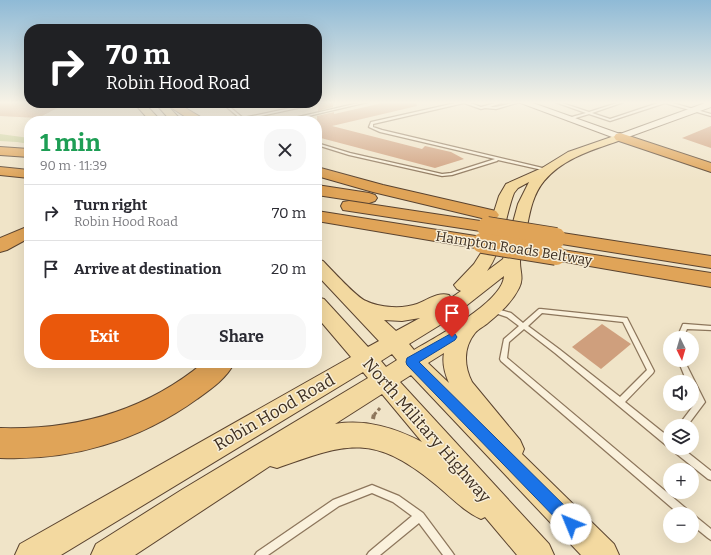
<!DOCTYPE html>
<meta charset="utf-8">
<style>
:root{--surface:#fff;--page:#f7f7f7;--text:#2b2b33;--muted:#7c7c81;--line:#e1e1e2;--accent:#ea580c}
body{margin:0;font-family:Bitter,serif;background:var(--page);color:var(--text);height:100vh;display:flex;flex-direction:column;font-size:15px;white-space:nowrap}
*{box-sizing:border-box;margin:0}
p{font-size:13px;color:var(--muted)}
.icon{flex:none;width:22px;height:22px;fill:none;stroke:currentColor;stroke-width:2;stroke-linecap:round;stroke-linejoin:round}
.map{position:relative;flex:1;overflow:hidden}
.sheet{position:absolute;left:24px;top:116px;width:298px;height:252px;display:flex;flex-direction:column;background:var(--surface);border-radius:16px;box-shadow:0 4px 16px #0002}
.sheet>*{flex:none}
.hud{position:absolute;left:24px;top:24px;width:298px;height:84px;border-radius:16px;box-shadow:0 4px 16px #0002;background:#202124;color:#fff;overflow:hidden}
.needle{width:26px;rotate:175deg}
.controls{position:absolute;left:663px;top:331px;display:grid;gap:8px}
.controls a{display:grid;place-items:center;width:36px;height:36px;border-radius:50%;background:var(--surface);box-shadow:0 4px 16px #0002;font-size:20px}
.pin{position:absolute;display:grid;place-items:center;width:34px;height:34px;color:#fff;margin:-41px -17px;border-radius:50% 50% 50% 0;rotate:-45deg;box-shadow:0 0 4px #0007}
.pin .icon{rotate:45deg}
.me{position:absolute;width:44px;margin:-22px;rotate:315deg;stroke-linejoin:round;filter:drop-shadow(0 0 3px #0008)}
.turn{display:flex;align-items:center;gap:14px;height:84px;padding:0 16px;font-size:18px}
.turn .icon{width:52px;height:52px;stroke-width:2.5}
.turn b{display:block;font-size:28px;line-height:34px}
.round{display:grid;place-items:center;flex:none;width:42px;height:42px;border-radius:16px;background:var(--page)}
.overview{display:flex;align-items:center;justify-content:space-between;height:68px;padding:0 16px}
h1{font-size:24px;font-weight:700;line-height:30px;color:#1e9e55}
.cta{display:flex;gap:8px;margin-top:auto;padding:8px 16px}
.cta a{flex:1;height:46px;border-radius:16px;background:var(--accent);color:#fff;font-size:16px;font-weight:700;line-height:46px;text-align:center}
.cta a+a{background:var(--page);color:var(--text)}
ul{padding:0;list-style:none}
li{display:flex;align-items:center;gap:12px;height:56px;padding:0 16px;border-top:1px solid var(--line)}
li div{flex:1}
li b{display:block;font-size:15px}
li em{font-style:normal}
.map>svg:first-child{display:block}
.green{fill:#c9cf9b}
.building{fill:#cf9f7d}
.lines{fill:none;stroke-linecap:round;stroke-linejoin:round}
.lane-casing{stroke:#8d765c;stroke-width:2.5}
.secondary-casing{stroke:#6f573f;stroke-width:2}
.primary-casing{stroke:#5b4430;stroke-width:2}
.highway-casing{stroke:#5b4430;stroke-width:2}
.path-far1{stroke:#8d765c;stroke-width:3;stroke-dasharray:3.5 2.5;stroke-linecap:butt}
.path{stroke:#8d765c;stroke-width:4;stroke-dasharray:4.5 3;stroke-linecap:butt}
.lane{fill:#faf1dc;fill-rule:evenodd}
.secondary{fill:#faf1dc;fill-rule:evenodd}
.primary{fill:#f3d9a0;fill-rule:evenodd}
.highway{fill:#e0a458;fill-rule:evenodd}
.highway-bridge-casing{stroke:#5b4430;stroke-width:22;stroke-linecap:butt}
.highway-bridge{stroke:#e0a458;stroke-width:20}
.route{fill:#1a73e8;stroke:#114b97}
.labels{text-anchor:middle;stroke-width:3;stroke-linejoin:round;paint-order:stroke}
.street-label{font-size:14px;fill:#3d2e20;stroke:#f7eed8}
.near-street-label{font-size:17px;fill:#3d2e20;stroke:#f7eed8}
</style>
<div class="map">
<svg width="711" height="555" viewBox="0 0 711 555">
<rect width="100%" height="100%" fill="#f0e4c8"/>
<path class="green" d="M0,134l29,4v6l-12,-2 -17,-1z"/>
<g class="building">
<path d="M0,102l29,1h38l-29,15 -38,-2z"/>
<path d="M387,102h29l1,4 -85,20 90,23 3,-3 26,6 13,7 -29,9 -118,-31v-21l17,-4v2z"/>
<path d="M326,103h7v4l-15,4 1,-6z"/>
<path d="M711,126v22l-29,-10z"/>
<path d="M602,324l29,20 -30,25 -29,-22z"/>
</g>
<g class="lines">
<defs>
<g id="lane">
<path d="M319,102h6l-83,18 -20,-17h3l18,15z"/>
<path d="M363,102h5l-81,19h-6z"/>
<path d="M460,102h8l13,5 18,-5h5l-14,5c10,1 20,-5 30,-5l-24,7 -11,-1 -4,1 -17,-6 -91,21v3l9,3 165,39v2l-49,-11 -1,1 -45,14 -10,1 -93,-21 -32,-10v-2l33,10 92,21 9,-1 44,-14 -115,-27 -11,-5 2,-5z"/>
<path d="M555,102h4l30,10 31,-10h4l-32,11 18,6 51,-17h8l42,12v2l-46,-13 -55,18 -21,-7 -20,6h-1v-2l18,-5z"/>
<path d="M492,308h2l17,5 12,10 16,-14h2l86,9 27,53 -1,2 -28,29 45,36v9l-3,-1 -112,-93 -31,-24 -15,13 -2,16 182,153 2,3h-12l-178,-153 -1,-2 4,-20 15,-13 -12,-9 -15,-5 -1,-2zM542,313l81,9 24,48 -27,27 -61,-48 -31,-23z"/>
<path d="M683,324h2l26,2v4l-24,-1 -4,9h-6z"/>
<path d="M678,360h6l21,42 -18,24h-9l19,-25 -5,-10v-9h-5z"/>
<path d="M672,448h10l29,23v9l-3,-1 -35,-28z"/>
<path d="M372,485l27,11 24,17 29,39 2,3h-11l-24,-32 -39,32h-13l2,-3 43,-36 -19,-14 -21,-9 -33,13 -71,49h-13l2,-3 76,-52z"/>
<path d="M692,514l3,2 16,13v11l-3,-2 -16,-13z"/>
</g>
<path id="secondary" d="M518,102h12l90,32 88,-32h3v5l-91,33z"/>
<g id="primary">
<path d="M134,103h10l17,18h-11z"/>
<path d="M155,103h10l17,18h-11z"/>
<path d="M620,134l4,1 1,2 -1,2c-28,10 -60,18 -80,42 -14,17 -15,39 -20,60 -1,7 -4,13 -4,21 0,10 4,16 -1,26 -7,14 -18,24 -30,34 -4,4 -11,7 -14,11 -12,15 -11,33 -3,49l48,58 4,9 -2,5 92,90 5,11h-38l-170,-180 -11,7 149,162 5,11h-37l-32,-38 -4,2c-18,-8 -31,-23 -46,-35 -62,-51 -88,-41 -158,-16l-7,-2 -135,89h-44l5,-11 87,-55 185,-111 -5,-6 -302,183h-46l5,-11 331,-187 -34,-40v-20l7,2 44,48 11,-6 -62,-66v-16l6,2c8,8 34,37 43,40 14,7 37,8 51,3 11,-4 20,-12 32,-9l2,3 10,-7 -4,-2 -3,-4 20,-21 7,-11 18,-57 7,-12 36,-16 26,-16zM529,182l-11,22 -15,55 -16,12c17,-24 17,-52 27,-78l4,-5zM504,276c-1,26 -68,61 -90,74l-5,-6 39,-24zM420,318l-24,13 -12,-11 18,1zM444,353c-2,10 1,21 5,30l-21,-20zM392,354l5,6 -11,7 -5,-6zM382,394l40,48c-27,-14 -55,-23 -87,-18z"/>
</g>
<g id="highway">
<path d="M164,103h13l27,16 2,2h-14z"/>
<path d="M620,133l91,30v9l-95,-32 -2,-3 2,-3z"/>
<path d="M0,147l29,2v8l-29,-2z"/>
<path d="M0,167l29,3v8l-29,-3z"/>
<path d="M317,167l66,18 113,26 3,4 -3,4 -6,1 -117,-28 -56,-16z"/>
<path d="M317,185l52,8 6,2 2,3 -2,3 -6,2 -52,-8z"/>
<path d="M349,201l138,21 6,1 3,4 -3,4 -6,1 -144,-22 -2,-4 2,-4z"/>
<path d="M317,211l165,26 7,2 2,4 -2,4 -7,2 -165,-28z"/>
<path d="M29,226v12l-22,12 -7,2v-14z"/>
<path d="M556,232l155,24v12l-162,-26 -2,-4 2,-4z"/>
<path d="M556,249l155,24v14l-162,-28 -3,-4 3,-4z"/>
<path d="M203,363h31c-7,15 -23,26 -37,36 -58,42 -126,62 -197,59v-30c76,2 144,-16 203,-65z"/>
</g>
</defs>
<use href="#lane" class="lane-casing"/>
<use href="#secondary" class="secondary-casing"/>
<use href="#primary" class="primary-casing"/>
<use href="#highway" class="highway-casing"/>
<path class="path-far1" d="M374,415l6,-7"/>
<path class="path" d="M373,419l1,-5"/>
<use href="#lane" class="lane"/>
<use href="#secondary" class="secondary"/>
<use href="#primary" class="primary"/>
<use href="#highway" class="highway"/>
<defs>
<g id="highway-bridge">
<path d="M487,227l69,11"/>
<path d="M482,243l74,12"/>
</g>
</defs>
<use href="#highway-bridge" class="highway-bridge-casing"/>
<use href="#highway-bridge" class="highway-bridge"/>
</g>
<linearGradient id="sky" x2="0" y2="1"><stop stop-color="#8fbad6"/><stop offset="0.57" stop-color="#f8f3e6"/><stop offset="1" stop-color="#f8f3e6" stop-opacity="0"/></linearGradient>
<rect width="711" height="180" fill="url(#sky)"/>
<path class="route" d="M452,333l3,1 2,3 -2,3 -36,22 158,156 2,6 -2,5 -6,2 -5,-2 -159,-164 -1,-3 1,-4z"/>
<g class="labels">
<g class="street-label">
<text transform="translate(514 248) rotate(9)" y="5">Hampton Roads Beltway</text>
</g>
<g class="near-street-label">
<text transform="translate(274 412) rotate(-30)" y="6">Robin Hood Road</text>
<text transform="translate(427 430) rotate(49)" y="6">North Military Highway</text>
</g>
</g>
</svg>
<div class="controls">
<a><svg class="needle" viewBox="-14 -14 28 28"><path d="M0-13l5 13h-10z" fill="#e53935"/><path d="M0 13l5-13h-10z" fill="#7c7c81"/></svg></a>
<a><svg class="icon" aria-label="sound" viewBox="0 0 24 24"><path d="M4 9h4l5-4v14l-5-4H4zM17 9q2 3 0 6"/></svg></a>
<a><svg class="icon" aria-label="layers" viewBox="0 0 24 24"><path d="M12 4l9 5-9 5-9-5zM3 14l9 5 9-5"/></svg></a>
<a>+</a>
<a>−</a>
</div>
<div class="pin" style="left:452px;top:337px;background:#d93025"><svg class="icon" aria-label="arrive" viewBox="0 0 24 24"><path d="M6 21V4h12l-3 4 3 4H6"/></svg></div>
<svg class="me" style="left:571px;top:524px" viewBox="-20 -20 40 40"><circle r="19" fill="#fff"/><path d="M0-13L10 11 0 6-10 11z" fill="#1a73e8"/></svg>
<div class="hud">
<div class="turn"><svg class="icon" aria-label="right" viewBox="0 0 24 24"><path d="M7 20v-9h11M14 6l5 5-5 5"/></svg><div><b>70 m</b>Robin Hood Road</div></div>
</div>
<section class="sheet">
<div class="overview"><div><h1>1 min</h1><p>90 m · 11:39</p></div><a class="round"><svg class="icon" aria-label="close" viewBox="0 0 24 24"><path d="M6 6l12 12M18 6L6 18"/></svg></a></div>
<ul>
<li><svg class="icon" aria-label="right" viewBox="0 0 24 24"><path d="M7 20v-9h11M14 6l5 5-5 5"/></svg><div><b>Turn right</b><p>Robin Hood Road</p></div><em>70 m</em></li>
<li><svg class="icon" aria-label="arrive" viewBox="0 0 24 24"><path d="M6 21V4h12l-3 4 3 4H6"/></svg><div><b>Arrive at destination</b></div><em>20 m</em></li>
</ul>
<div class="cta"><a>Exit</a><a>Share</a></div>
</section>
</div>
